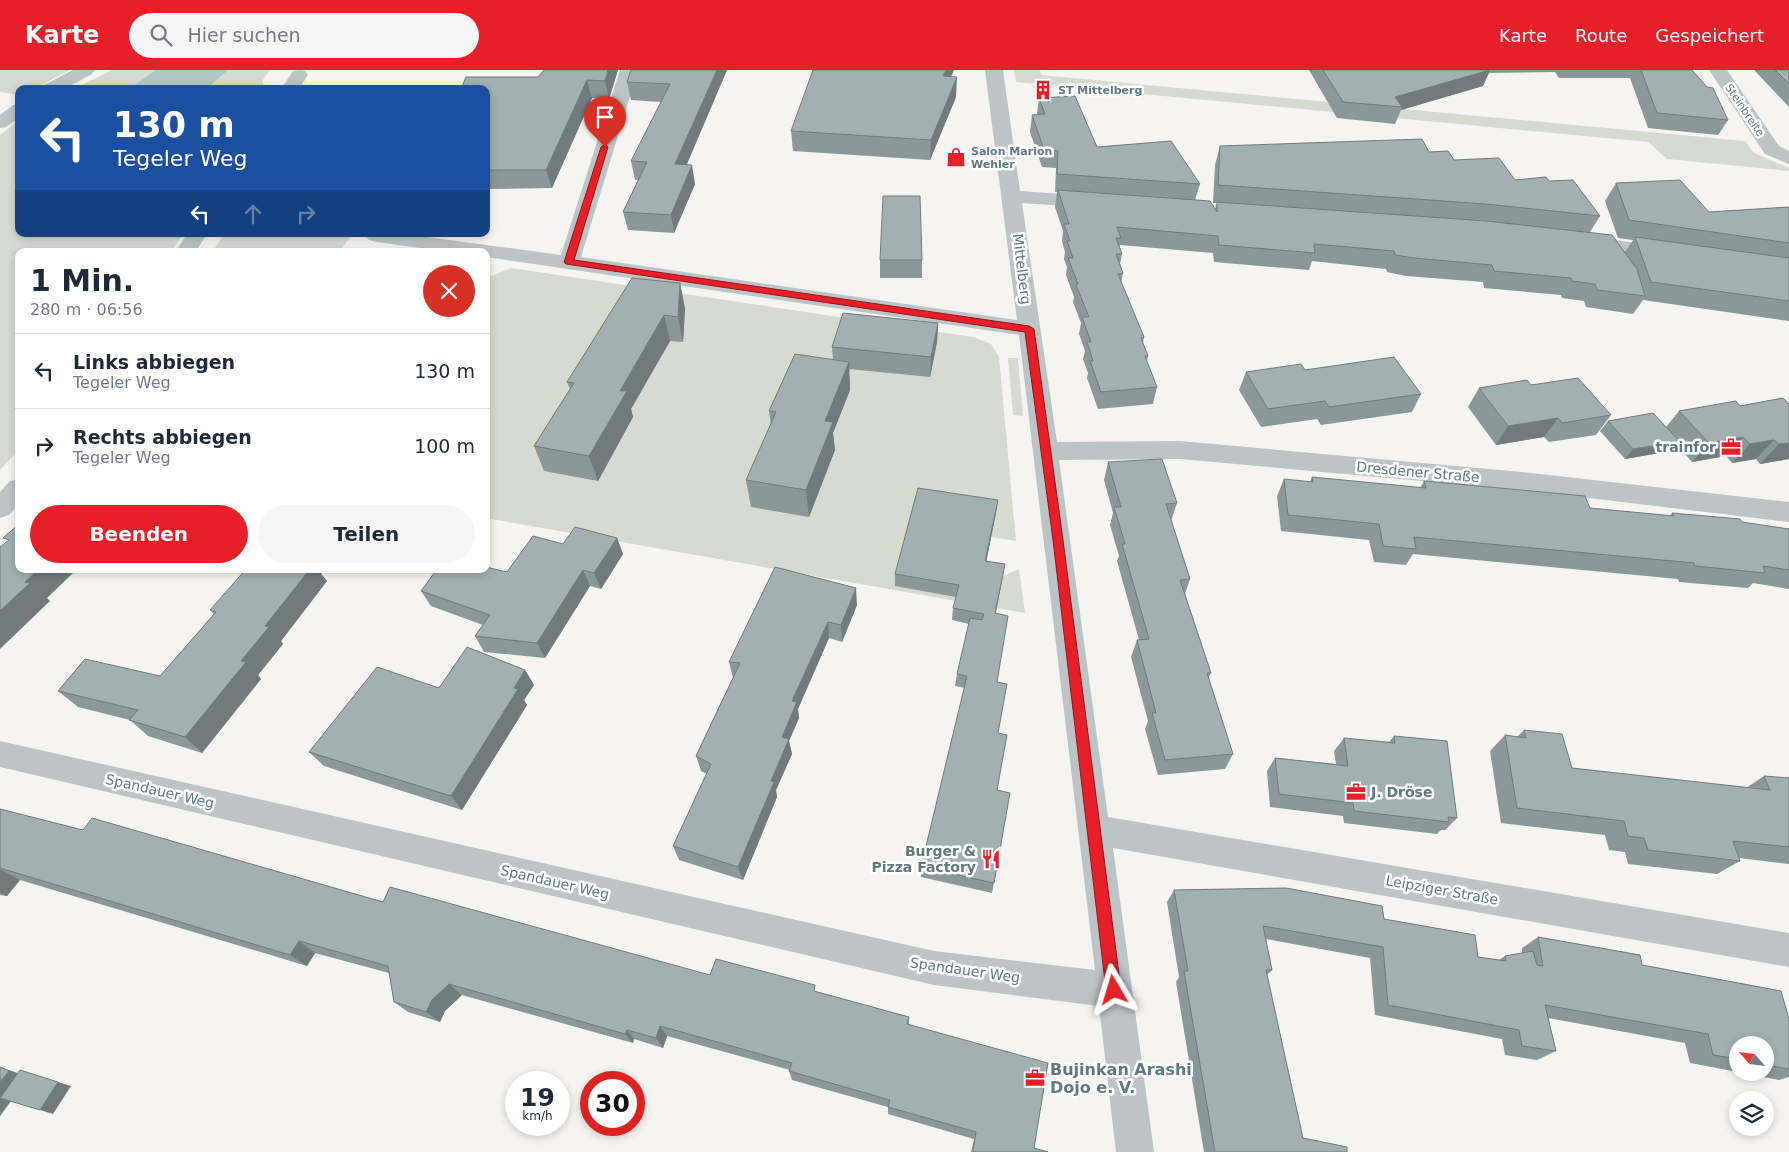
<!DOCTYPE html>
<html lang="de">
<meta charset="utf-8">
<style>
:root{--surface:#fff;--page:#f6f6f7;--text:#1f2937;--muted:#747a83;--line:#e0e1e3;--accent:#e71f29}
body{margin:0;font-family:"DejaVu Sans",sans-serif;background:var(--page);color:var(--text);height:100vh;display:flex;flex-direction:column;font-size:19px;white-space:nowrap}
*{box-sizing:border-box;margin:0}
p{font-size:16px;color:var(--muted)}
.icon{flex:none;width:28px;height:28px;fill:none;stroke:currentColor;stroke-width:2;stroke-linecap:round;stroke-linejoin:round}
.map{position:relative;flex:1;overflow:hidden}
.details{position:absolute;left:15px;top:178px;width:475px;height:325px;display:flex;flex-direction:column;background:var(--surface);border-radius:10px;box-shadow:0 2px 8px #0003}
.details>*{flex:none}
.banner{position:absolute;left:15px;top:15px;width:475px;height:152px;border-radius:10px;box-shadow:0 2px 8px #0003;background:#1a4fa0;color:#fff;overflow:hidden}
.needle{width:32px;rotate:298deg}
.controls{position:absolute;left:1729px;top:966px;display:grid;gap:10px}
.controls a{display:grid;place-items:center;width:45px;height:45px;border-radius:50%;background:var(--surface);box-shadow:0 2px 8px #0003;font-size:25px}
.speed{position:absolute;left:505px;top:1001px;display:flex;gap:10px;font-size:25px;font-weight:700;text-align:center}
.speed>*{display:grid;place-content:center;width:65px;height:65px;border-radius:50%;background:var(--surface);box-shadow:0 2px 8px #0003;line-height:1}
.speed small{font-size:12px;font-weight:400}
.speed .limit{border:8px solid #d22;background:#fff;color:#111}
.pin{position:absolute;display:grid;place-items:center;width:42px;height:42px;color:#fff;margin:-51px -21px;border-radius:50% 50% 50% 0;rotate:-45deg;box-shadow:0 0 5px #0007}
.pin .icon{rotate:45deg}
.me{position:absolute;width:55px;margin:-28px;rotate:353deg;stroke-linejoin:round;filter:drop-shadow(0 0 4px #0008)}
.turn{display:flex;align-items:center;gap:18px;height:105px;padding:0 15px;font-size:22px}
.turn .icon{width:65px;height:65px;stroke-width:2.5}
.turn b{display:block;font-size:35px;line-height:42px}
.lanes{display:flex;align-items:center;height:48px;padding:0 15px;background:#0003;justify-content:center;gap:25px;direction:ltr}
.lanes .off{opacity:.35}
.round{display:grid;place-items:center;flex:none;width:52px;height:52px;border-radius:26px;background:var(--page)}
.overview{display:flex;align-items:center;justify-content:space-between;height:85px;padding:0 15px}
h1{font-size:30px;font-weight:800;line-height:38px}
.button{display:flex;gap:10px;margin-top:auto;padding:10px 15px}
.button a{flex:1;height:58px;border-radius:30px;background:var(--accent);color:#fff;font-size:20px;font-weight:800;line-height:58px;text-align:center}
.button a+a{background:var(--page);color:var(--text)}
ul{padding:0;list-style:none}
li{display:flex;align-items:center;gap:15px;height:75px;padding:0 15px;border-top:1px solid var(--line)}
li div{flex:1}
li b{display:block;font-size:19px}
li em{font-style:normal}
header{display:flex;align-items:center;gap:30px;box-sizing:border-box;height:70px;padding:0 25px;background:var(--accent);color:#fff}
header strong{font-size:24px}
nav{display:flex;gap:28px;margin-inline-start:auto;font-size:18px}
.search{width:350px;height:45px;background:var(--page);display:flex;align-items:center;gap:12px;box-sizing:border-box;padding:0 18px;border-radius:28px;color:var(--muted);font-size:19px}
.map>svg:first-child{display:block}
.green{fill:#d6dad0}
.water{fill:#b2c5c5}
.lines{fill:none;stroke-linecap:round;stroke-linejoin:round}
.minor{fill:#bdc4c6;fill-rule:evenodd}
.wall{fill:#8b9798}
.shaded-wall{fill:#717b7c}
.building{fill:#a2b0b1;stroke:#717b7c}
.route{fill:#e71f29;stroke:#96141b}
.labels{text-anchor:middle;stroke-width:5;stroke-linejoin:round;paint-order:stroke}
.far-poi-label{font-size:11px;font-weight:bold;fill:#5f797d;stroke:#fff;text-anchor:start}
.far-street-label{font-size:11px;fill:#5f797d;stroke:#fff}
.street-label{font-size:14px;fill:#5f797d;stroke:#fff}
.poi-label{font-size:14px;font-weight:bold;fill:#5f797d;stroke:#fff;text-anchor:end}
.near-poi-label{font-size:16px;font-weight:bold;fill:#5f797d;stroke:#fff;text-anchor:start}
</style>
<header>
<strong>Karte</strong>
<div class="search"><svg class="icon" aria-label="search" viewBox="0 0 24 24"><circle cx="10" cy="10" r="6"/><path d="M15 15l6 6"/></svg>Hier suchen</div>
<nav><a>Karte</a><a>Route</a><a>Gespeichert</a></nav>
</header>
<div class="map">
<svg width="1789" height="1082" viewBox="0 0 1789 1082">
<rect width="100%" height="100%" fill="#f5f4f1"/>
<g class="green">
<path d="M0,0h70l-36,19h-15v6l-19,-3z"/>
<path d="M112,0h158l-8,11 3,8h-191z"/>
<path d="M1014,0h26l1,5 704,66 9,12 35,15v3l-122,-12 -19,-17 -632,-60z"/>
<path d="M19,50v114h164l-11,17h-153v199l-19,20v-335z"/>
<path d="M224,164h128l-12,17h-127z"/>
<path d="M511,198l462,69 18,7 8,13 17,184 -25,-4 5,-24 -63,-10 64,100 6,-27 16,-7 6,44 -539,-95v-240z"/>
<path d="M1008,288h10l5,58 -10,-1z"/>
</g>
<path class="water" d="M156,0h72l-22,19h-77z"/>
<g class="lines">
<g class="minor">
<path d="M73,0h22l-3,4 -28,15h-23l3,-4z"/>
<path d="M300,0l5,1 3,4 -9,14h-18l12,-18z"/>
<path d="M620,0h18l-57,187 436,63 -32,-250h18l17,121 73,5 7,2 3,4 -3,4 -7,2 -71,-5 35,239 123,-1 342,31 267,30v20l-267,-32 -342,-31 -121,1 49,357 681,116v34l-676,-119 41,304h-38l-17,-146 -165,-21 -934,-218v-26l934,210 161,19 -76,-635 -533,-78v-6h-43l-67,-9 -7,-2 -3,-4 1,-2h38l156,21z"/>
<path d="M1709,0h18l52,76 10,5v13l-24,-10z"/>
<path d="M19,34v14l-13,9 -6,1v-13l13,-10z"/>
<path d="M187,164h20l-11,17h-20z"/>
<path d="M1585,166l81,11 7,2 3,4 -3,4 -7,2 -88,-13 -3,-4 3,-4z"/>
<path d="M19,409v25l-10,11 -9,3v-26l10,-11z"/>
</g>
</g>
<g class="wall">
<path d="M544,0h74l-9,29 -17,-1 -40,90 -66,1v-100l52,-12z"/>
<path d="M727,0l-41,95 9,19 -21,49 -46,-3 -5,-18 15,-32h-3l-4,-19 30,-59 -30,-2 -4,-18z"/>
<path d="M1309,0h383l36,50 -10,15 -70,-7 -18,-50h-71l-4,-6 -66,1 -6,13 -82,24 -6,14 -58,-6z"/>
<path d="M1754,0h35v37z"/>
<path d="M951,7l5,20 -26,63 -137,-9 -2,-20z"/>
<path d="M1039,28l58,49 103,37 -5,16 20,9 2,-6h-4l2,-38 5,-19 209,6 86,28 34,1 51,35 -10,16 35,20 8,-12 -15,-2 -13,-37 11,-18 93,29 80,-5v114l-146,-21 -10,14 -47,-7 -2,-6 -22,-3 -1,-3 -77,-7 -1,-6 -77,-6 -19,-4 -1,-3 -74,-8 -3,9 -95,-8 -1,-9 -93,-8 -1,2 3,7 -2,10 3,9 -2,10 23,54 -1,6 5,13 -1,5 10,26 -4,17 -55,5 -11,-31 1,-5 -5,-14 2,-8 -6,-17 2,-11 -8,-21 1,-5 -8,-22 1,-8 -3,-8 1,-7 -3,-11 1,-10 -8,-24 2,-15h-2l1,-24 -14,-1 -12,-35 2,-17 5,-1z"/>
<rect x="880" y="190" width="42" height="18"/>
<path d="M680,213l5,26 -2,33 -13,-1 -39,68 2,8 -35,64 -54,-10 -10,-25 36,-57 -3,-7z"/>
<path d="M938,253l-1,19 -7,35 -81,-8 1,21 -17,43 2,17 -26,67 -58,-10 -5,-27 25,-55 -2,-14 64,-51 -1,-13z"/>
<path d="M1305,300l116,24 -9,18 -91,13 -4,-6 -56,8 -22,-37 7,-18z"/>
<path d="M1531,315l80,30 -15,20 -47,7 -5,-5 -48,8 -28,-38 11,-19z"/>
<path d="M1783,328l6,61 -29,5 -4,-5 -24,4 -6,-7 -34,6 -15,-17 -6,6 -46,8 -25,-28 8,-10 58,6 13,-16 61,-5z"/>
<path d="M1108,392l69,41 -6,18 19,58 -5,15 26,79 -3,5 25,76 -8,15 -67,6 -13,-46 3,-8 -17,-64 6,-17h2l-22,-79 2,-5 -9,-31 3,-12 -9,-33z"/>
<path d="M1312,407l108,11 4,-7 166,27 80,8 2,-3 117,16v60l-36,-6 -5,5 -69,-6 -1,-3 -265,-25 -7,11 -32,-3 -5,-22 -88,-9 -4,-35 7,-17 26,3z"/>
<path d="M996,443l-10,48 19,3 -9,49 2,120 -1,57 13,3 -18,100 -71,-16v-10l44,-179 -10,-2 2,-12 12,-50 -17,-4 1,-12 3,-11 -61,-11v-12z"/>
<path d="M617,468l6,16 -22,35 -11,-3 -45,72 -61,-6 -9,-16 8,-11 -52,-19 -10,-15 86,-19 56,-28z"/>
<path d="M321,504l6,7 -46,60 2,3 -25,31 3,4 -59,74 -54,-17 -18,-16 -52,-13 -20,-16 102,-15 54,-62 -4,-4z"/>
<path d="M857,535l-15,37 -13,-4 -31,71 1,9 -10,23 3,13 -16,36 1,7 -34,83 -64,-20 -6,-14 34,-72 -6,-3 -5,-15 37,-78 -4,-16z"/>
<path d="M525,600l9,15 -10,15 3,5 -65,105 -138,-44 -15,-14 130,-64z"/>
<path d="M1524,660l48,38 174,20 18,-12 25,2v86l-50,-6 1,3 -23,13 -89,-10 -3,-12 -16,-2 -4,-15 -104,-12 -11,-72 15,-16 12,2z"/>
<path d="M1394,666l63,82 -12,12h-4l-4,4 -93,-11 -1,-7 -73,-9 -3,-36 8,-13 61,6 -2,-13 10,-13 45,4z"/>
<path d="M0,739l83,21 300,72 327,73 106,17 93,25v8l125,123 14,4h-77l3,-13 -86,-25v-7l-96,-27 -3,-9 1,-1 -123,-34 -4,12 -29,-9 -1,4 -171,-48 -17,16 -5,11 -32,-10 -14,-10 -5,-29 -74,-20 -8,13 -287,-86 -13,16 -7,-1z"/>
<path d="M1286,818l96,18 2,13 91,16 3,22 21,3 6,-4 17,-3v-5l16,-11 102,18 2,10 139,26 8,28v50l-14,-2 14,2v8l-10,3 -41,-8h27v-27h-27v27l-48,-9 -5,-20 -137,-25 8,33 -19,9 -32,-5 -3,-16 -127,-24 -5,-57 -104,-19 6,31 -5,5 36,163 44,9v5h-143l-28,-170 3,-5 -12,-75 7,-12z"/>
</g>
<g class="shaded-wall">
<path d="M608,0h10l-9,29 -4,-18z"/>
<path d="M717,0h10l-48,113 -4,-19z"/>
<path d="M946,0h8l-11,25v-19z"/>
<path d="M1490,0l-7,16 -82,24 1,-3 -7,-10z"/>
<path d="M957,7l-1,20 -26,63 1,-20z"/>
<path d="M587,10l5,18 -40,90 -6,-18z"/>
<path d="M692,95l3,19 -21,49 -3,-18z"/>
<path d="M680,213l5,26 -2,33 -5,-25z"/>
<path d="M664,245l6,26 -39,68 2,8 -35,64 -9,-25 31,-65z"/>
<path d="M938,253l-1,19 -7,35 1,-20z"/>
<path d="M486,258l3,7 -3,4z"/>
<path d="M849,292l1,28 -17,43 2,17 -26,67 -3,-27 19,-69z"/>
<path d="M1558,348l-14,19 -48,8 12,-19z"/>
<path d="M1743,367l-17,19 -34,6 17,-19z"/>
<path d="M1774,370l-18,19 -24,4 18,-19z"/>
<path d="M1680,372l-9,9 -46,8 8,-10z"/>
<path d="M1789,373v16l-29,5 19,-20z"/>
<path d="M998,430l-2,13 -12,60 1,-12z"/>
<path d="M617,468l6,16 -22,35 -7,-16z"/>
<path d="M1005,494l-2,12 -10,49 2,-12z"/>
<path d="M39,499h32l-1,1 3,3 -26,25 3,3 -50,48v-38l25,-29z"/>
<path d="M310,499h15l-4,5 6,7 -46,60 2,3 -25,31 3,4 -59,74 -17,-16 80,-111z"/>
<path d="M583,500l7,16 -45,72 -8,-15z"/>
<path d="M856,518l1,17 -15,37 -1,-17z"/>
<path d="M828,552l1,16 -31,71 1,9 -10,23 3,13 -16,36 1,7 -34,83 -5,-13 33,-86 21,-80z"/>
<path d="M525,600l9,15 -10,15 3,5 -65,105 -11,-14 63,-108z"/>
<path d="M0,799l20,11 -13,16 -7,-3z"/>
<path d="M299,871l16,12 -8,13 -17,-11z"/>
<path d="M449,914l13,11 -17,16 -5,11 -14,-10 6,-12z"/>
<path d="M660,956l7,10 -4,12 -7,-10z"/>
<path d="M627,960l7,9 -1,4 -8,-9z"/>
<path d="M0,997l29,10 -29,39z"/>
<path d="M58,1012l13,4 -18,28 -13,-4z"/>
</g>
<g class="building">
<path d="M544,0h64l-3,11 -18,-1 -41,90h-60v-81h-25l5,-12h72z"/>
<path d="M631,0h86l-42,94 17,1 -21,50 -48,-3 24,-50 -16,-1 39,-77 -43,-2z"/>
<path d="M813,0h133l-3,6 14,1 -26,63 -140,-9z"/>
<path d="M1323,0h167l-95,27 7,10 -59,-5z"/>
<path d="M1641,0h51l15,17 6,1 15,32 -71,-7z"/>
<path d="M1775,0h14v14z"/>
<path d="M1075,26l22,51 74,-6 29,43 -143,-10 1,-23 -14,-1 -12,-35 13,-1 -6,-16z"/>
<path d="M1422,69l7,13 19,-1 6,9 45,-2 16,22 31,-3 3,4 24,-1 27,36 -114,-12 -268,-19 2,-39z"/>
<path d="M1680,110l29,32 80,-5v36l-160,-23 -13,-37z"/>
<path d="M1058,120l152,11 7,11v-10l269,19 126,14 25,34 8,27 -48,-6 -2,-6 -23,-3 -1,-3 -77,-7 -2,-6 -78,-7 -19,-3 -1,-4 -80,-7 1,9 -96,-8 -1,-9 -101,-9 4,11h-5l6,16h-6l7,19 -5,1 26,63 -3,1 7,18h-3l12,31 -56,5 -11,-31h3l-6,-19h4l-9,-25h7l-13,-32 2,-1 -10,-26h5l-6,-17h3l-6,-17h5z"/>
<path d="M883,126h37l2,64h-42z"/>
<path d="M1635,167l154,21v43l-138,-19z"/>
<path d="M632,208l48,5 -2,34 -14,-2 -44,76h7l-38,65 -55,-10 40,-63 -7,-1z"/>
<path d="M843,243l95,10 -7,34 -99,-10z"/>
<path d="M795,284l54,8 -24,59 8,1 -27,68 -60,-10 30,-68 -7,-1z"/>
<path d="M1394,287l27,37 -92,13 -4,-6 -57,8 -22,-37 55,-8 4,6z"/>
<path d="M1578,308l33,37 -49,8 -4,-5 -50,8 -29,-38 48,-8 4,5z"/>
<path d="M1783,328l6,6v39l-10,1 -5,-4 -24,4 -7,-7 -34,6 -30,-32 57,-10 4,5z"/>
<path d="M1653,343l27,29 -47,7 -25,-28z"/>
<path d="M1162,389l15,44 -11,1 24,75 -10,1 31,93h-4l26,81 -68,6 -13,-47h4l-19,-73 12,-1 -27,-95h3l-11,-37h7l-13,-45z"/>
<path d="M1312,407l114,11 -2,-7 161,15 5,12 84,8 -2,-3 68,6 2,3 47,7v41l-26,-4 2,7 -70,-7 -1,-3 -280,-26 2,12 -33,-3 -4,-22 -91,-9 -4,-36 29,3z"/>
<path d="M918,418l80,12 -13,61 20,3 -10,49 13,3 -11,66 10,2 -9,49 9,2 -10,55 13,3 -16,90 -73,-16 46,-191 -10,-2 13,-56 12,2 2,-6 -31,-6 6,-23 -64,-11z"/>
<path d="M19,454v45h20l-14,13 5,1 -30,28v-64l9,-7 -6,-2z"/>
<path d="M575,457l42,11 -23,35 -11,-3 -46,73 -62,-7 15,-21 -69,-24 16,-22h49v-2l21,5 26,-36 30,8z"/>
<path d="M775,497l81,21 -15,37 -13,-3 -36,79 5,1 -15,35 7,2 -18,42 3,1 -36,85 -65,-21 38,-82 -15,-8 44,-93 -11,-1z"/>
<path d="M246,499h64l-45,57 4,1 -28,34 5,1 -61,75 -56,-17 9,-10 -80,-19 27,-32 75,17 56,-64 -6,-2z"/>
<path d="M467,577l58,23 -11,18 4,1 -67,107 -142,-44 68,-85 62,21z"/>
<path d="M1524,660l38,4 10,34 198,22 -6,-14 25,2v69l-56,-6 7,20 -92,-11 -4,-12 -16,-2 -4,-15 -107,-13 -12,-73 21,3z"/>
<path d="M1394,666l53,5 10,77 -9,-1 1,5 -95,-11 -1,-8 -74,-9 -4,-36 73,8 -4,-28 51,5z"/>
<path d="M0,739l83,21 9,-12 291,84 7,-15 320,88 6,-16 99,26 -1,6 95,26 -2,7 141,39 -14,85 14,4h-75l3,-20 -88,-25 2,-7 -101,-29 3,-8 -132,-37 -4,12 -29,-8 -2,4 -176,-50 -17,16 -6,12 -32,-10 -6,-36 -89,-25 -9,14 -290,-87z"/>
<path d="M1286,818l96,18 2,13 91,16 3,22 28,4 -1,-5 28,-5 4,14 6,1 -5,-29 102,18 2,10 139,26 8,28v50l-24,-4v-20h-27v14l-25,-4 -5,-21 -163,-29 11,46 -34,-5 -3,-16 -131,-25 -5,-58 -120,-21 9,44h-6l37,168 44,9v5h-132l-31,-181h4l-14,-81z"/>
<path d="M0,997l9,4 -9,11z"/>
<path d="M20,1000l38,12 -18,28 -40,-12z"/>
</g>
<path class="route" d="M605,74l3,3 -34,113 455,66 5,3 29,211 58,450 -2,5 -5,2 -6,-2 -2,-5 -53,-450 -28,-208 -459,-68 -2,-2 37,-115z"/>
<defs>
<symbol id="building-bare" viewBox="-9 -9 18 18"><path d="M-4-6H4V6H1V3H-1V6H-4ZM-2.5-4.3h1.7v1.8h-1.7ZM.8-4.3h1.7v1.8H.8ZM-2.5-1h1.7V.8h-1.7ZM.8-1h1.7V.8H.8Z" fill="#e71f29" stroke="#fff" stroke-width="2.5" paint-order="stroke"/></symbol>
<symbol id="shop-bare" viewBox="-9 -9 18 18"><path d="M-5-2.5h2.3a2.7 3.5 0 0 1 5.4 0H5L5.5 6h-11ZM-1.5-2.5h3a1.5 2.3 0 0 0-3 0Z" fill="#e71f29" stroke="#fff" stroke-width="2.5" paint-order="stroke"/></symbol>
<symbol id="office-bare" viewBox="-9 -9 18 18"><path d="M-6-3h4V-5.5h4V-3h4V5H-6ZM-1-4.5V-3h2v-1.5ZM-6 0V1H6V0Z" fill="#e71f29" stroke="#fff" stroke-width="2.5" paint-order="stroke"/></symbol>
<symbol id="restaurant-bare" viewBox="-9 -9 18 18"><path d="M-5-6h1v4h1v-4h1v4h1v-4h1v5L-1.5 .5V6h-2V.5L-5-1ZM5-6V6H3V1.5H1.5Q1.5-4 5-6Z" fill="#e71f29" stroke="#fff" stroke-width="2.5" paint-order="stroke"/></symbol>
</defs>
<g fill-rule="evenodd">
<use href="#building-bare" x="1029" y="6" width="28" height="28"/>
<use href="#shop-bare" x="942" y="73" width="28" height="28"/>
<use href="#office-bare" x="1717" y="363" width="28" height="28"/>
<use href="#office-bare" x="1342" y="708" width="28" height="28"/>
<use href="#restaurant-bare" x="977" y="775" width="28" height="28"/>
<use href="#office-bare" x="1021" y="994" width="28" height="28"/>
</g>
<g class="labels">
<g class="far-poi-label">
<text x="1058" y="24">ST Mittelberg</text>
<text x="971" y="85">Salon Marion<tspan x="971" dy="13">Wehler</tspan></text>
</g>
<g class="far-street-label">
<text transform="translate(1745 40) rotate(56)" y="4">Steinbreite</text>
</g>
<g class="street-label">
<text transform="translate(1022 199) rotate(83)" y="5">Mittelberg</text>
<text transform="translate(1418 402) rotate(5)" y="5">Dresdener Straße</text>
<text transform="translate(160 721) rotate(13)" y="5">Spandauer Weg</text>
<text transform="translate(555 812) rotate(13)" y="5">Spandauer Weg</text>
<text transform="translate(1442 820) rotate(10)" y="5">Leipziger Straße</text>
<text transform="translate(965 900) rotate(8)" y="5">Spandauer Weg</text>
</g>
<g class="poi-label">
<text x="1716" y="382">trainfor</text>
<text x="1371" y="727" text-anchor="start">J. Dröse</text>
<text x="976" y="786">Burger &amp;<tspan x="976" dy="16">Pizza Factory</tspan></text>
</g>
<g class="near-poi-label">
<text x="1050" y="1005">Bujinkan Arashi<tspan x="1050" dy="18">Dojo e. V.</tspan></text>
</g>
</g>
</svg>
<div class="controls">
<a><svg class="needle" viewBox="-14 -14 28 28"><path d="M0-13l5 13h-10z" fill="#e53935"/><path d="M0 13l5-13h-10z" fill="#747a83"/></svg></a>
<a><svg class="icon" aria-label="layers" viewBox="0 0 24 24"><path d="M12 4l9 5-9 5-9-5zM3 14l9 5 9-5"/></svg></a>
</div>
<div class="speed"><div>19<small>km/h</small></div><div class="limit">30</div></div>
<div class="pin" style="left:605px;top:77px;background:#d93025"><svg class="icon" aria-label="arrive" viewBox="0 0 24 24"><path d="M6 21V4h12l-3 4 3 4H6"/></svg></div>
<svg class="me" style="left:1114px;top:920px" viewBox="-20 -20 40 40"><path d="M0-17L14 15 0 8-14 15z" fill="#e71f29" stroke="#fff" stroke-width="4"/></svg>
<div class="banner">
<div class="turn"><svg class="icon" aria-label="left" viewBox="0 0 24 24"><path d="M17 20v-9H6M10 6l-5 5 5 5"/></svg><div><b>130 m</b>Tegeler Weg</div></div>
<div class="lanes"><svg class="icon" aria-label="left" viewBox="0 0 24 24"><path d="M17 20v-9H6M10 6l-5 5 5 5"/></svg><svg class="icon off" aria-label="ahead" viewBox="0 0 24 24"><path d="M12 20V5M6 11l6-6 6 6"/></svg><svg class="icon off" aria-label="right" viewBox="0 0 24 24"><path d="M7 20v-9h11M14 6l5 5-5 5"/></svg></div>
</div>
<section class="details">
<div class="overview"><div><h1>1 Min.</h1><p>280 m · 06:56</p></div><a class="round" style="background:#d93025;color:#fff"><svg class="icon" aria-label="close" viewBox="0 0 24 24"><path d="M6 6l12 12M18 6L6 18"/></svg></a></div>
<ul>
<li><svg class="icon" aria-label="left" viewBox="0 0 24 24"><path d="M17 20v-9H6M10 6l-5 5 5 5"/></svg><div><b>Links abbiegen</b><p>Tegeler Weg</p></div><em>130 m</em></li>
<li><svg class="icon" aria-label="right" viewBox="0 0 24 24"><path d="M7 20v-9h11M14 6l5 5-5 5"/></svg><div><b>Rechts abbiegen</b><p>Tegeler Weg</p></div><em>100 m</em></li>
</ul>
<div class="button"><a>Beenden</a><a>Teilen</a></div>
</section>
</div>
